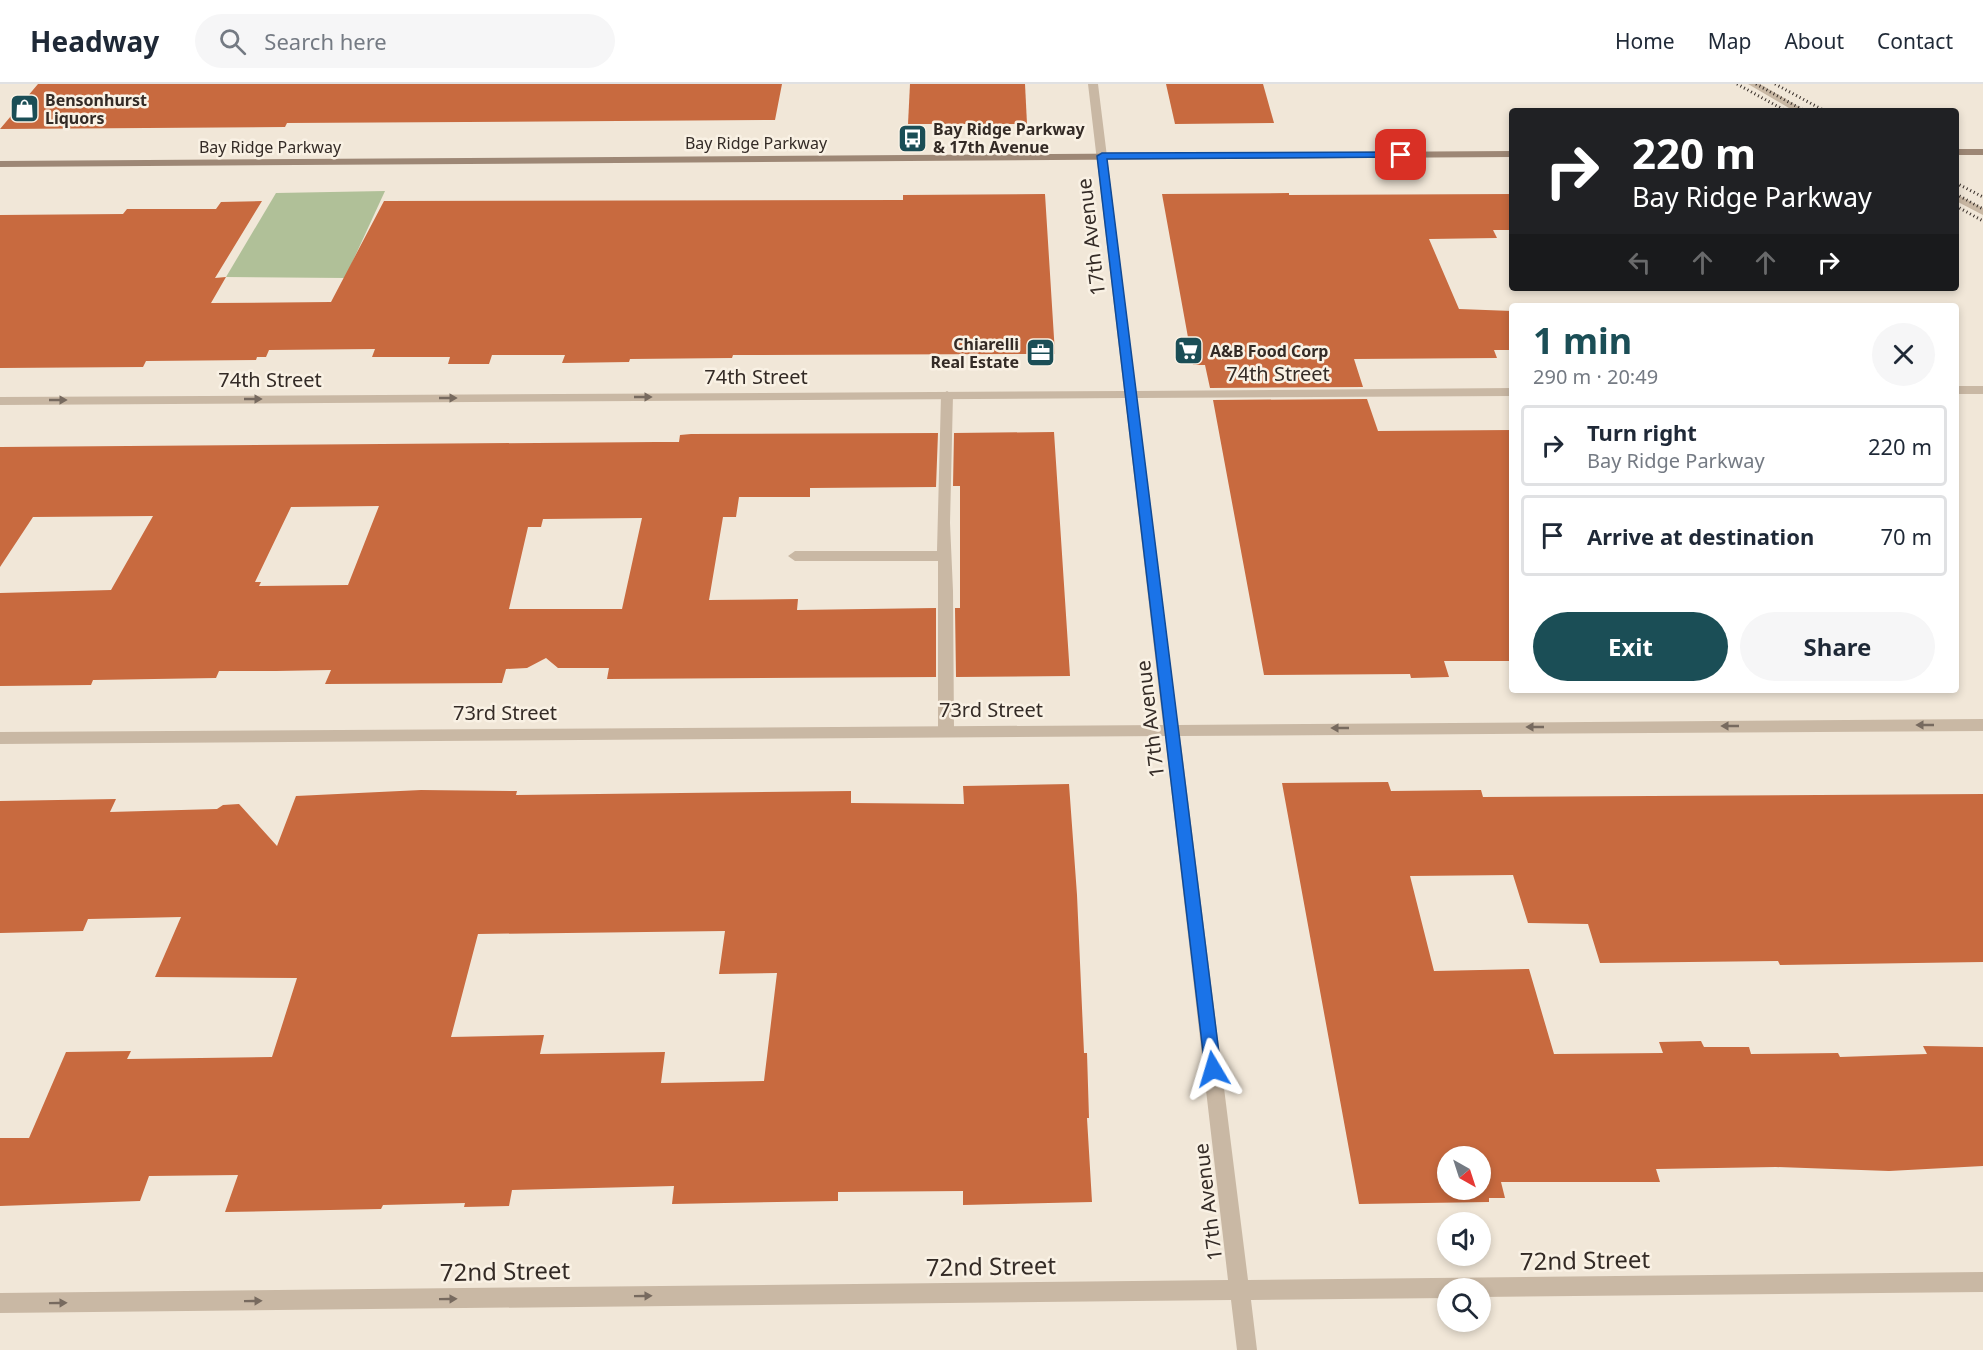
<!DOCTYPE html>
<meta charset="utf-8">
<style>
:root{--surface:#fff;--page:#f6f6f7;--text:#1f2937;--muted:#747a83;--line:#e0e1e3;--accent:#1b4e56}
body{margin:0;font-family:"Noto Sans",sans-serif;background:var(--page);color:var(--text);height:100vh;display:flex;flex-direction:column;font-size:22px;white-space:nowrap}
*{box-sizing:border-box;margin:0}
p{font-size:20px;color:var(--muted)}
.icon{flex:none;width:33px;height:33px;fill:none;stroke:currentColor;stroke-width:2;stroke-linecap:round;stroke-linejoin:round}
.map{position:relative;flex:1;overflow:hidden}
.panel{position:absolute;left:1509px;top:219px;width:450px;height:390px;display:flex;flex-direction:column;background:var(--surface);border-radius:6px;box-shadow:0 3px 9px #0003}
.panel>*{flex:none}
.banner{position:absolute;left:1509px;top:24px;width:450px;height:183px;border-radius:6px;box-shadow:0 3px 9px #0003;background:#202124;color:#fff;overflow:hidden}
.needle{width:39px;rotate:141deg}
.controls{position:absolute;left:1437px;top:1062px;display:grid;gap:12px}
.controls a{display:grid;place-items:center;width:54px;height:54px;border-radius:50%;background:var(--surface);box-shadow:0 3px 9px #0003;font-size:30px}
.pin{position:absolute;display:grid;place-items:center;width:51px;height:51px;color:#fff;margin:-26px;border-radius:12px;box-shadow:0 3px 9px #0006}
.me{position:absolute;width:66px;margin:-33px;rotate:353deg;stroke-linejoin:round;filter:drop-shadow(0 0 4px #0008)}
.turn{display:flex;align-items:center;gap:21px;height:126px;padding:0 24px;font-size:27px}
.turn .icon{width:78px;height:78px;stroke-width:2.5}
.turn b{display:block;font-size:42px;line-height:51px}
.lanes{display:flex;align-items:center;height:57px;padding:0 24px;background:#0003;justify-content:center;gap:30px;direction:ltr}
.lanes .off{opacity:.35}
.round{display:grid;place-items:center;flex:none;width:63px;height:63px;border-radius:32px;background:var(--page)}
.summary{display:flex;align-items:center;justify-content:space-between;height:102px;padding:0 24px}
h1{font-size:36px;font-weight:700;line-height:45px;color:var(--accent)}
.primary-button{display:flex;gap:12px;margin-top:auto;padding:12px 24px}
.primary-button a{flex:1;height:69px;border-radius:36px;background:var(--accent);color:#fff;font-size:24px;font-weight:700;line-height:69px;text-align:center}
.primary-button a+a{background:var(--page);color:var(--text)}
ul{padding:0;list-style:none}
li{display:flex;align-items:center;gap:18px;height:81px;margin:0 12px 9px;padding:0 12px;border:3px solid var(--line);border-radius:6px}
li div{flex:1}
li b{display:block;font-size:22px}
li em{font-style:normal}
header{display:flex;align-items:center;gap:36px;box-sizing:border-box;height:84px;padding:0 30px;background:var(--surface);border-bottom:2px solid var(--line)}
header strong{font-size:28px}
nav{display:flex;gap:33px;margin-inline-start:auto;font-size:21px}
.search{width:420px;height:54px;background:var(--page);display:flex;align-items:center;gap:15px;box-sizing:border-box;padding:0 21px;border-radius:33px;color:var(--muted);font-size:22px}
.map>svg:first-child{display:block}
.green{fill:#b0c098}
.building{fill:#c86a3f;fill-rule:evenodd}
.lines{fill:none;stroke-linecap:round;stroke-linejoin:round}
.service{fill:#c9b8a4;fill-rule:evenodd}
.minor{fill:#c9b8a4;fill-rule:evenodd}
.tertiary{fill:#c9b8a4;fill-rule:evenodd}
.secondary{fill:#9d8775;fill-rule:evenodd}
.rail{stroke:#342b26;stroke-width:3;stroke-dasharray:1 3;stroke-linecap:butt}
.oneway{fill:#776a5f}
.route{fill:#1a73e8;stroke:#114b97;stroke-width:1.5}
.labels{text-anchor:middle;stroke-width:5;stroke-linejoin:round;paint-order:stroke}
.far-poi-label{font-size:16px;font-weight:bold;fill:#342b26;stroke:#f9f1e4;text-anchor:start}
.far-street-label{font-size:16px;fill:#342b26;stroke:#f9f1e4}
.street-label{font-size:20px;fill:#342b26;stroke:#f9f1e4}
.near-street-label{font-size:24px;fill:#342b26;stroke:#f9f1e4}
</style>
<header>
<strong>Headway</strong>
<div class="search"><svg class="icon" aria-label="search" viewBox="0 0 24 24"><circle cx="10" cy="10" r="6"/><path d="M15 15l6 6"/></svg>Search here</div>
<nav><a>Home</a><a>Map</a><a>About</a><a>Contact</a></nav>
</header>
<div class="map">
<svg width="1983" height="1266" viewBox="0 0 1983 1266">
<rect width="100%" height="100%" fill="#f1e7d8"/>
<path class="green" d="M385,107l-40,87 -119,-1 50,-84z"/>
<g class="building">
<path d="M38,0h744l-7,36 -488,3 -2,4 -285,2z"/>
<path d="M910,0h115l2,40h-119z"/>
<path d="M1166,0h97l11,39 -99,1z"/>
<path d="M1289,109v2l223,-1v36h-19l4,8 -68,1 30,70 53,2v39h-18l3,8 -143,1 9,28 -153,1 -5,-23h-12l-31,-171z"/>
<path d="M1045,110l10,160 -322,1 -1,3 -102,1 -1,3 -67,1 3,-8h-73l-3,9h-41l2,-7h-78l3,-8 -106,1 -3,7h-9l-1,3 -110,1 -3,6 -143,1v-153l123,-1 4,-5h89l5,-7 41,-1 -47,77 11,-1 -15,26 120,-1 53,-101 519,-1v-5z"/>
<path d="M1367,315l11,32 134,-1v231h-68l5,16 -38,1 -1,-4 -146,1 -51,-275z"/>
<path d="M1054,348l16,244 -114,1 -1,-69h5v-122h-7l1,-53z"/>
<path d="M938,349l-2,54 -126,1v9h-71l-3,20h-13l-14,83 89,-1 -1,11 139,-2v69l-329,2 2,-11h-51l-12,-10 -19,10 -21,1 -4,14 -177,1 6,-14 -55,1h-57l-3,7 -123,2 -2,5 -91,1v-93l111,-3 42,-74 -120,1 -33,50v-120l656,-5h23l1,-7 11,-1zM379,422l-31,79 -89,1 2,-4h-6l36,-75zM642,434l-20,91h-113l19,-82h13l2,-8z"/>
<path d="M1388,698l3,9 90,-1 2,7 500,-3v168l-203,3 -2,-4 -178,2 -12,-39 -60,-1 -15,-48 -103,1 24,95 95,-2 25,85 109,-1 -4,-11 42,-1 3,6h45l2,7 87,-1 2,4 87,-3 -4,-8 60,1v119l-94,5 -113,-4 -120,2 4,13h-159l4,16h-16v4l-130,2 -77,-421zM1448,1072h32v34h-32z"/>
<path d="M1069,700l8,111 7,158h3l2,65h-2l5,84 -129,3v-14l-125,1v9l-166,3 2,-18 -162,4 -3,16 -45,1 1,-4 -82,2 -2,4 -156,3 13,-37 -89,1 -9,25 -140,5v-68h29l37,-86 65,-1 -4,8 145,-2 25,-79 -142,-1 26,-60 -93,2 -5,12 -83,2v-132l116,-2 -6,13 107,-3 6,-4 16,-1 38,42 19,-50 125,-6 96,1 -1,4 335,-4v12l113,1 -1,-18zM725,847l-6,43 58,-1 -13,108 -103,2 4,-31 -125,2 4,-19 -93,2 27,-103z"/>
</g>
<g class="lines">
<path class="service" d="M947,307l6,4 -3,128 3,68 1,140 -3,4h-10l-3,-4v-170h-143l-7,-5 7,-5h142l4,-156z"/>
<g class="minor">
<path d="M1088,0h10l38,307 376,-3v8l-375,2 41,327 805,-6v12l-803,5 68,544 735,-8v20l-503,5v-9h-32v10l-197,2 6,50h-20l-6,-50 -1231,13v-20l1228,-13 -63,-544 -1165,8v-12l1163,-7 -38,-327 -1125,7v-8l1124,-6z"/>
<rect x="1956" y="302" width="27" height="8"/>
</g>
<g class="tertiary">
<path d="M1748,0h12l46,27h-12z"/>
<path d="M1956,110l27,14v7l-27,-14z"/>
</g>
<g class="secondary">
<rect x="1956" y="65" width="27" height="6"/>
<path d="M1512,67v6l-1512,10v-6z"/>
</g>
<g class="rail">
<path d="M1737,0l49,27"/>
<path d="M1756,0l49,27"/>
<path d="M1775,0l50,27"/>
<path d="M1956,99l27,14"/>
<path d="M1956,110l27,15"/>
<path d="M1956,122l27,15"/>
</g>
</g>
<defs><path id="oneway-solid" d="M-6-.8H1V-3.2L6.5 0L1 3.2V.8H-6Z" transform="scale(1.5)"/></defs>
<g class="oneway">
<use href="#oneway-solid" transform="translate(643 313)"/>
<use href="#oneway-solid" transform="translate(448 314)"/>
<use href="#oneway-solid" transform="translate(253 315)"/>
<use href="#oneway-solid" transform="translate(58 316)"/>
<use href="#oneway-solid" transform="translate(1925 641) rotate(180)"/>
<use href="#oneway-solid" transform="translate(1730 642) rotate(180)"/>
<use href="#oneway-solid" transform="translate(1535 643) rotate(180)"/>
<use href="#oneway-solid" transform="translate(1340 644) rotate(180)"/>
<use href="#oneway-solid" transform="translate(643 1212) rotate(-1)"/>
<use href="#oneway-solid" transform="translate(448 1215) rotate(-1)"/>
<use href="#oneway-solid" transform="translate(253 1217) rotate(-1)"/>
<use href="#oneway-solid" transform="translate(58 1219) rotate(-1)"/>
</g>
<path class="route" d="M1401,68l3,1v4l-297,2 114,910 -2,5 -6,2 -6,-2 -2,-5 -108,-913 5,-3z"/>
<defs>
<symbol id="shop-square" viewBox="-11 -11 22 22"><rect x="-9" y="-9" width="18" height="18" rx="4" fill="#1b4e56" stroke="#f9f1e4"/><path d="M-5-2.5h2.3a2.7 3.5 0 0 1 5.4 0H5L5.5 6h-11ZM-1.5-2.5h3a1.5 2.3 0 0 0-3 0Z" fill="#fff"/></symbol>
<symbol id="bus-square" viewBox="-11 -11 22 22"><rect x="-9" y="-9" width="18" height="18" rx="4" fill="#1b4e56" stroke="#f9f1e4"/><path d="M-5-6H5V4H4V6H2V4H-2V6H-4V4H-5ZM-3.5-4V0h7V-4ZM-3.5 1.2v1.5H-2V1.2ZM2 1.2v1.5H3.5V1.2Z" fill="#fff"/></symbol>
<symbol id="supermarket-square" viewBox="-11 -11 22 22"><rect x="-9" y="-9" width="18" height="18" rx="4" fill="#1b4e56" stroke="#f9f1e4"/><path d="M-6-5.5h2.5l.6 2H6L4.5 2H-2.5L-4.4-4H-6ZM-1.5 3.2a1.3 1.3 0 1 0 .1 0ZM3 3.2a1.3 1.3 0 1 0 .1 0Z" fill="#fff"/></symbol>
<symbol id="office-square" viewBox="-11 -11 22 22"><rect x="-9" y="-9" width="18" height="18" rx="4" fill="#1b4e56" stroke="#f9f1e4"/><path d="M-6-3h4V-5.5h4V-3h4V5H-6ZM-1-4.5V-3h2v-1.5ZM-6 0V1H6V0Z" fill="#fff"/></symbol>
</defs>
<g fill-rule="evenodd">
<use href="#shop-square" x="8" y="8" width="33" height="33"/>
<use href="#bus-square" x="896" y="38" width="33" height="33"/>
<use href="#supermarket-square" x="1172" y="250" width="33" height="33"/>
<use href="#office-square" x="1024" y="252" width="33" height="33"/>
</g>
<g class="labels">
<g class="far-poi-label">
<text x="45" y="22">Bensonhurst<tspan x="45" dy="18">Liquors</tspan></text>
<text x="933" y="51">Bay Ridge Parkway<tspan x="933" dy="18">&amp; 17th Avenue</tspan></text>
<text x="1019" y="266" text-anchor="end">Chiarelli<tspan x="1019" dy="18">Real Estate</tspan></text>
<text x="1210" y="273">A&amp;B Food Corp</text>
</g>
<g class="far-street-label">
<text x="756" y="65">Bay Ridge Parkway</text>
<text x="270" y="69">Bay Ridge Parkway</text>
</g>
<g class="street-label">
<text transform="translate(1091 153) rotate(-97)" y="7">17th Avenue</text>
<text x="1278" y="297">74th Street</text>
<text x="756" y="300">74th Street</text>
<text x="270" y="303">74th Street</text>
<text x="991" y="633">73rd Street</text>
<text x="505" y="636">73rd Street</text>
<text transform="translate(1150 635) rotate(-97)" y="7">17th Avenue</text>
<text transform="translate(1208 1118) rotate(-97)" y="7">17th Avenue</text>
</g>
<g class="near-street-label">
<text transform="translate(1585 1177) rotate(-1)" y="8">72nd Street</text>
<text transform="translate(991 1183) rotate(-1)" y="8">72nd Street</text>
<text transform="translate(505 1188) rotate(-1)" y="8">72nd Street</text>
</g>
</g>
</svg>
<div class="controls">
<a><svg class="needle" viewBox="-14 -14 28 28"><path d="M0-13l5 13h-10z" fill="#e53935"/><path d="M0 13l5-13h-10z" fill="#747a83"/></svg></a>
<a><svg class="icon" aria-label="sound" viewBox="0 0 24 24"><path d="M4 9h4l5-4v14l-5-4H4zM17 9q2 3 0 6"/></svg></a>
<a><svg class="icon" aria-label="search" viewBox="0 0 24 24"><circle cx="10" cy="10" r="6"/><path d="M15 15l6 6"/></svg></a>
</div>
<div class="pin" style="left:1401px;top:71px;background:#d93025"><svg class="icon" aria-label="arrive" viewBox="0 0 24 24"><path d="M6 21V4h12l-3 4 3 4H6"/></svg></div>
<svg class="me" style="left:1213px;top:985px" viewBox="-20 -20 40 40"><path d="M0-17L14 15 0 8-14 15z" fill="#1a73e8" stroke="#fff" stroke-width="4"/></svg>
<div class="banner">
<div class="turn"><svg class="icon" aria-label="right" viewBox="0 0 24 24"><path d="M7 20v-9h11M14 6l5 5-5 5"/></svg><div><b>220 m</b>Bay Ridge Parkway</div></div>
<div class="lanes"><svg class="icon off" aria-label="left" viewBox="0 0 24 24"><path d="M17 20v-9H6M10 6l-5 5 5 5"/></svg><svg class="icon off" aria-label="ahead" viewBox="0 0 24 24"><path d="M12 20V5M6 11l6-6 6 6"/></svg><svg class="icon off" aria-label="ahead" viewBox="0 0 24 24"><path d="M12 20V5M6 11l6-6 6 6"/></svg><svg class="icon" aria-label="right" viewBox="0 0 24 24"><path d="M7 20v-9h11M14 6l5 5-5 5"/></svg></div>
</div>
<section class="panel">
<div class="summary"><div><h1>1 min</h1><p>290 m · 20:49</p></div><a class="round"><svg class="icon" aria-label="close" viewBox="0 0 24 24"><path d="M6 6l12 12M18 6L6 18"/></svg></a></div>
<ul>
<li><svg class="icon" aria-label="right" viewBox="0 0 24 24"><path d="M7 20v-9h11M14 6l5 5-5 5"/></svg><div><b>Turn right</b><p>Bay Ridge Parkway</p></div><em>220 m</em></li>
<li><svg class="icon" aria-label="arrive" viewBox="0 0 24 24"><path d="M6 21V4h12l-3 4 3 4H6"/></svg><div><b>Arrive at destination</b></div><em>70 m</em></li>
</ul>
<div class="primary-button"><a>Exit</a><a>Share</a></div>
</section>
</div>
